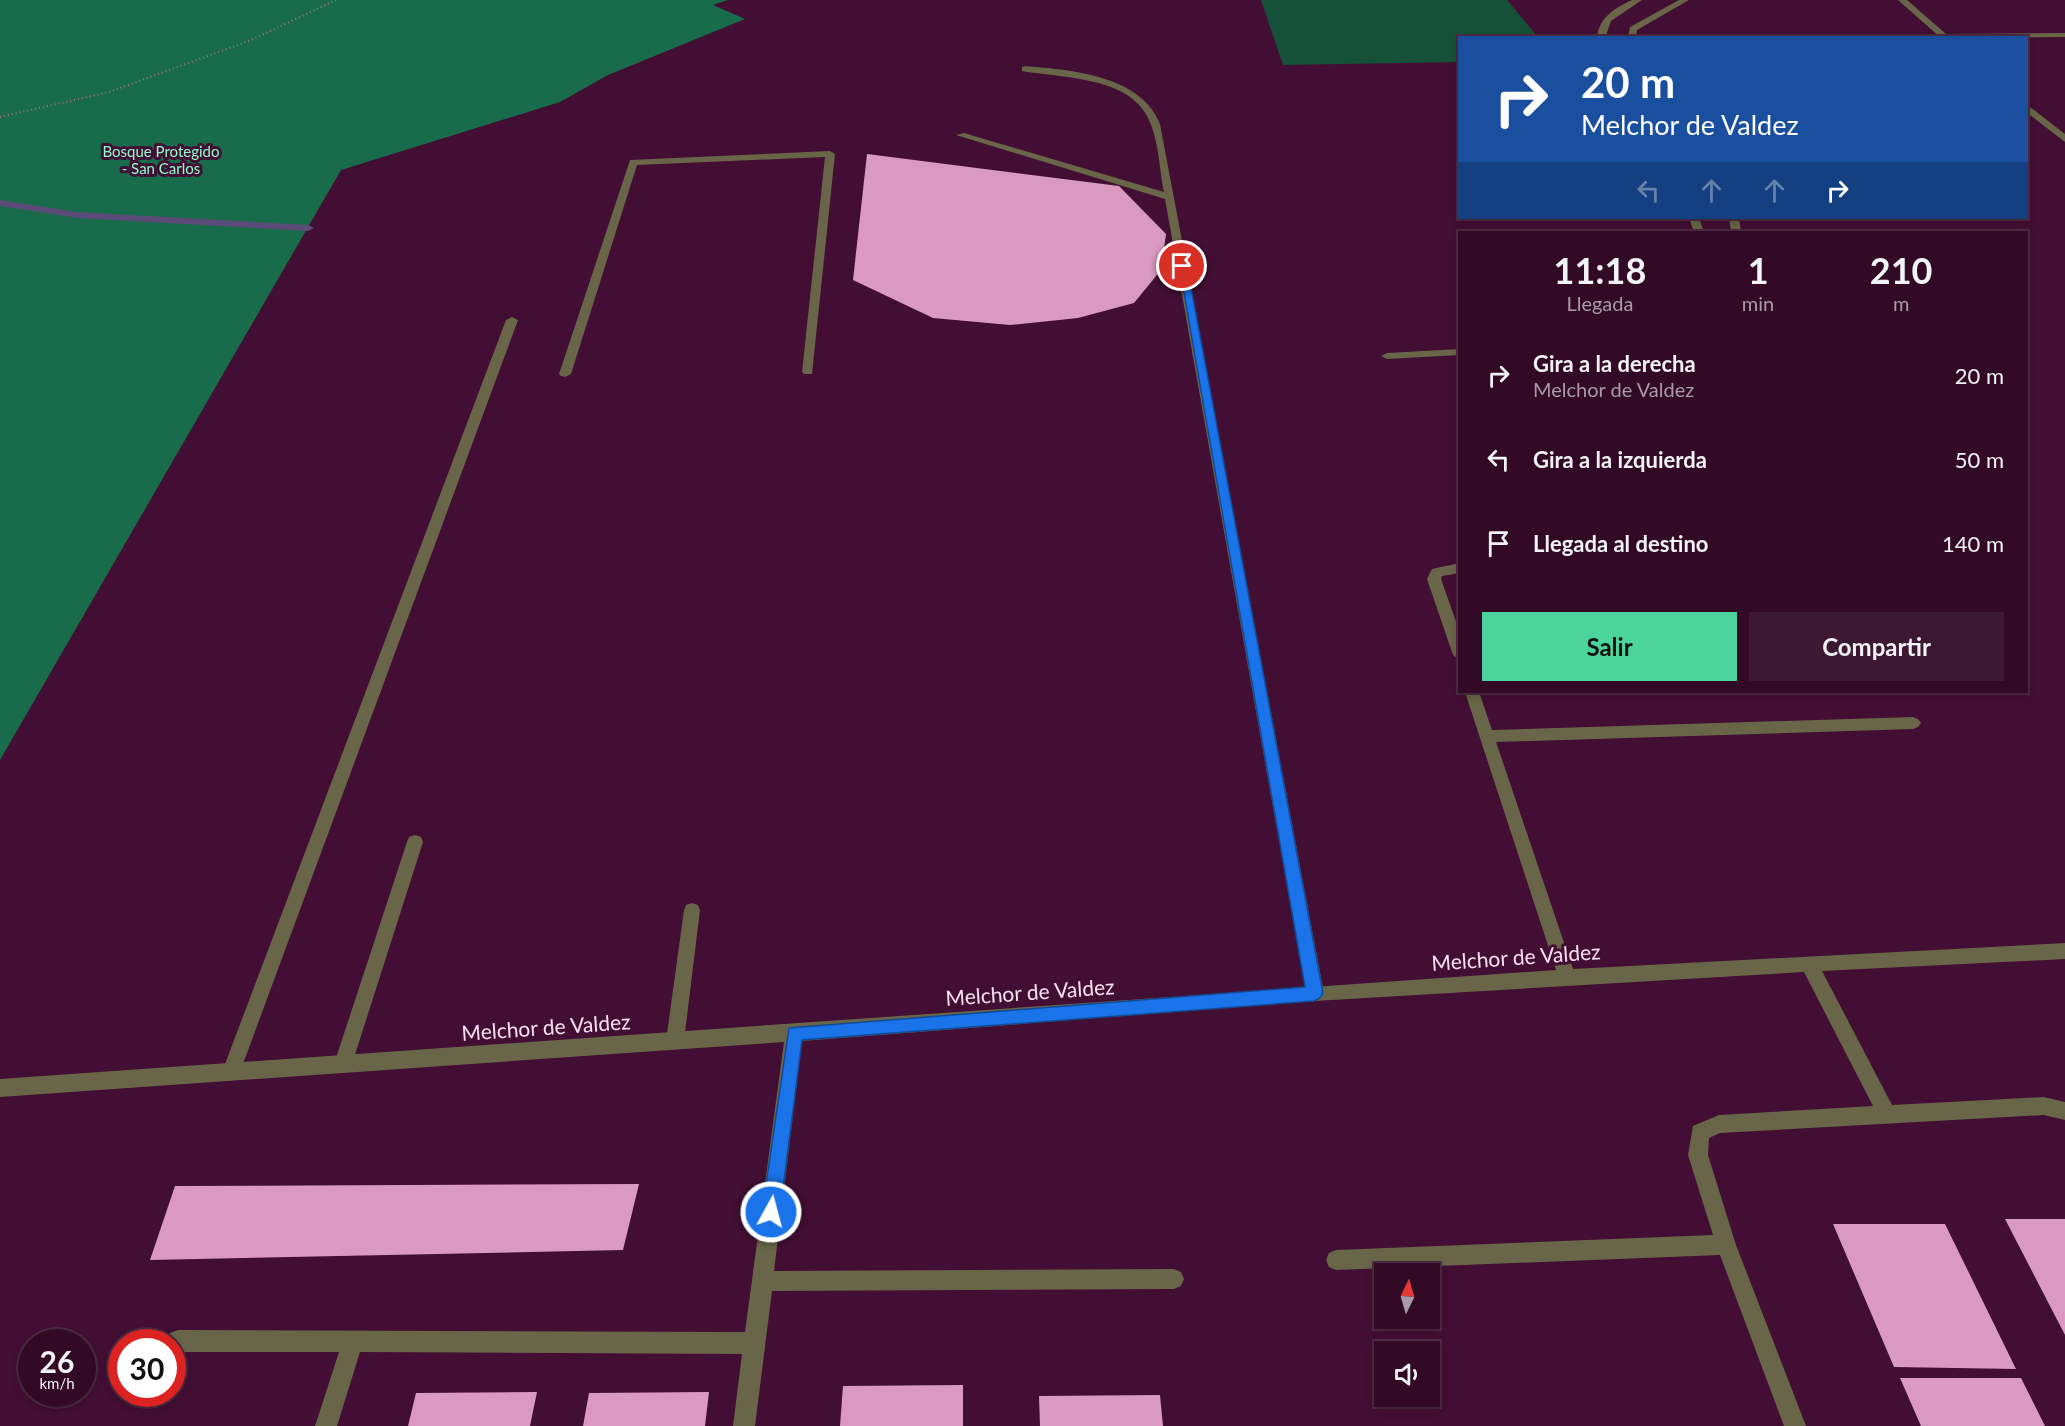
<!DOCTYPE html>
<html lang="es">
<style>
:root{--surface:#320a26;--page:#3d1832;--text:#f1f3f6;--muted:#a89aa7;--line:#4d2b43;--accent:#4bd49b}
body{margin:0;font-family:Lato,sans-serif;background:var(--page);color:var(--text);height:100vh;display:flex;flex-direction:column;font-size:22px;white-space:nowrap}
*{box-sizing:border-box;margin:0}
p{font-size:20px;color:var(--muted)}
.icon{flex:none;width:33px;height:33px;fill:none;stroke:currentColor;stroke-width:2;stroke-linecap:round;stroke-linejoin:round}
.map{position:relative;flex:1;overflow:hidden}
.details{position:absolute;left:1458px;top:231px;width:570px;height:462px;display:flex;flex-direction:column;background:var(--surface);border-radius:0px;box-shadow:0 3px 9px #0003,0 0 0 2px var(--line)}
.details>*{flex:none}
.banner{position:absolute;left:1458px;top:36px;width:570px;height:183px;border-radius:0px;box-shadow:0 3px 9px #0003,0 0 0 2px var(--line);background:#1a4fa0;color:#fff;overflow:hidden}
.needle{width:39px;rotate:5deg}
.tools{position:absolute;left:1374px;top:1263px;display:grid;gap:12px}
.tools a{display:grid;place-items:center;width:66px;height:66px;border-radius:0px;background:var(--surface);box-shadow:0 3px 9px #0003,0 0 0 2px var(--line);font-size:30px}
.speed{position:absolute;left:18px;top:1329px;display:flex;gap:12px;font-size:30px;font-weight:700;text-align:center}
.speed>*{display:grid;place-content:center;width:78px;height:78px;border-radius:50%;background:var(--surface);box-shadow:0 3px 9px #0003,0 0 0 2px var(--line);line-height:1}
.speed small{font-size:15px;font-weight:400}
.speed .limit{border:9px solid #d22;background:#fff;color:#111}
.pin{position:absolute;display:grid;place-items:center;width:51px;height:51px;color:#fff;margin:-26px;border:3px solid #fff;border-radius:50%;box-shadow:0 2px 6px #0007}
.me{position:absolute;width:66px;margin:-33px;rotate:7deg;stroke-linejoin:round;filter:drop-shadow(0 0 4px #0008)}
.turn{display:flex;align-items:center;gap:21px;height:126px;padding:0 24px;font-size:27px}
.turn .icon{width:78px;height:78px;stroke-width:2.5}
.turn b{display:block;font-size:42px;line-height:51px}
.lanes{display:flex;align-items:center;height:57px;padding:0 24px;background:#0003;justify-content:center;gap:30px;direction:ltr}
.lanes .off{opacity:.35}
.eta{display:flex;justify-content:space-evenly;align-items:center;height:102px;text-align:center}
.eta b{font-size:36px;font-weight:700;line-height:42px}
.cta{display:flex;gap:12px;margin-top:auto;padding:12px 24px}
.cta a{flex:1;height:69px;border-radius:0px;background:var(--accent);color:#111;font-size:24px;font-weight:700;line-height:69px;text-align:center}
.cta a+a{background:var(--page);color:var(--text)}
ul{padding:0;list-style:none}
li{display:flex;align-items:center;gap:18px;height:84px;padding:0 24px}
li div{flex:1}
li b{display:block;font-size:22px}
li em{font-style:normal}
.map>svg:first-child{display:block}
.green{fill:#155138}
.forest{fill:#196c4b}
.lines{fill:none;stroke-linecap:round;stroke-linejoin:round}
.stream{fill:#5a4c76;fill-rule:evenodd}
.building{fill:#d999c0}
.path{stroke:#9c748f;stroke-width:2;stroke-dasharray:1 3;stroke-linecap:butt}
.lane{fill:#686549;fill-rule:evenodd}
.street{fill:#686549;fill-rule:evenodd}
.route{fill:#1a73e8;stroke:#114b97;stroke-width:1.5}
.labels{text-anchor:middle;stroke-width:6;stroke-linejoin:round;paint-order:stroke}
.far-park-label{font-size:15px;fill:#8ffbc8;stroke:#420e33}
.near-street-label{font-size:21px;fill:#fce1f1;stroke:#420e33}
</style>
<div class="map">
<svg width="2065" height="1426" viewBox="0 0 2065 1426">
<rect width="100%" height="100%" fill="#420e33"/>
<path class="green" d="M1261,0h246l31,37 -78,1 -1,24 -176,3z"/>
<path class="forest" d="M0,0h728l-15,5 32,14 -137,56 -48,27 -219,68 -341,590z"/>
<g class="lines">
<path class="stream" d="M0,200l77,12 231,13 6,3 -6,3 -231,-13 -77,-12z"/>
</g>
<g class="building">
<path d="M867,154l252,32 47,48 -5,36 -27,33 -56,15 -68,7 -77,-7 -80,-38z"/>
<path d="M639,1184l-16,66 -473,10 25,-74z"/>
<path d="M2005,1219h60v116z"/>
<path d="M1833,1224h112l71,145 -122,-2z"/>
<path d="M1900,1378h121l24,48h-124z"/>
<path d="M963,1385v41h-123l3,-40z"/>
<path d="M537,1392l-7,34h-122l8,-33z"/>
<path d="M709,1392l-4,34h-122l6,-33z"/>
<path d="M1160,1395l3,31h-123l-1,-30z"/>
</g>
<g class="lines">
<path class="path" d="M0,117l109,-25 140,-51 87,-41"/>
<g class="lane">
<path d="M1632,0h10l-31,21 -6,17h-8c2,-21 18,-30 35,-38z"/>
<path d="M1679,0h10l-52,30 -1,8h-8l2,-11z"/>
<path d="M1025,66c46,4 116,9 135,58l164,869 -3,6 -6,2 -6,-2 -3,-6 -141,-794 -209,-64 8,-2 200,59c-5,-24 -5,-54 -17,-76 -21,-40 -87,-38 -125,-45v-4z"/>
<path d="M830,151l5,3 -23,220h-8l-2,-2 23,-215 -188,8 -66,209 -6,3 -4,-1 -2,-2 71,-214z"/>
<path d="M1689,218h10l5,14h-10z"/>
<path d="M1729,218h10l2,14h-10z"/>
<path d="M512,317l6,3 -278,752 -2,6 -7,3 -7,-3 -2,-6 284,-752z"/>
<path d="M1460,349v6l-73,4 -6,-3 6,-3z"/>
<path d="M415,835l6,2 2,5 -71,222 -2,6 -7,3 -7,-3 -2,-6 73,-222 2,-5z"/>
<path d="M692,903l6,2 2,5 -16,131 -3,6 -6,2 -6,-2 -3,-6 18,-131 2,-5z"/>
</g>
<g class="street">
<path d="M1898,0h9l39,34 119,-1v4l-124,1z"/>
<path d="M2026,104l39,30v8l-39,-30z"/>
<path d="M1460,563v10l-18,3 -1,3 19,54v27l-7,-5 -26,-76 5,-10z"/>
<path d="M1465,692h14l13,38 421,-13 5,2 3,4 -3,4 -5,2 -417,13 77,227 492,-26v16l-243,12 70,134 152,-8 21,5v18l-21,-5 -324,18 -11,5 -1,17 28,90 70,181h-22l-64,-171 -384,15 -7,-3 -3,-7 3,-7 7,-3 377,-15 -25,-80 5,-29 26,-11 154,-9 -69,-134 -489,29 -513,40 -28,230 400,-2 7,3 3,7 -3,7 -7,3 -402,2 -17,135h-22l9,-72 -382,-2 -23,74h-22l24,-74h-161l-6,-3v-7l-5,-1 3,-8 8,-3 567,2 39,-290 -784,55v-18l1556,-109z"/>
</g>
</g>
<path class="route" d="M1179,264l8,2 136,727 -3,5 -6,3 -512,39 -22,172 -3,7 -6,2 -7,-2 -2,-7 27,-184 516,-41z"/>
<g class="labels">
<g class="far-park-label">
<text x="161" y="157">Bosque Protegido<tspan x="161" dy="17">- San Carlos</tspan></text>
</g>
<g class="near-street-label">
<text transform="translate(1516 958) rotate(-4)" y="7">Melchor de Valdez</text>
<text transform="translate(1030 993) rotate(-4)" y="7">Melchor de Valdez</text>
<text transform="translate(546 1028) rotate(-4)" y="7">Melchor de Valdez</text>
</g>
</g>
</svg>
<div class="tools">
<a><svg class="needle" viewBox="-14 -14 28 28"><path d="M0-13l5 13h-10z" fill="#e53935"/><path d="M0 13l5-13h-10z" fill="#a89aa7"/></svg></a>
<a><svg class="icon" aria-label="sound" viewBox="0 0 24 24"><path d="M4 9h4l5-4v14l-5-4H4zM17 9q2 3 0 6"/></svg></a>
</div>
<div class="speed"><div>26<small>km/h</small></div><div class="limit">30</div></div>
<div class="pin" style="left:1182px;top:266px;background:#d93025"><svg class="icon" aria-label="arrive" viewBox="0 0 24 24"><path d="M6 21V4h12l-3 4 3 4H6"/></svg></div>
<svg class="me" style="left:771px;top:1212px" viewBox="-20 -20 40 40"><circle r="17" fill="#1a73e8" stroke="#fff" stroke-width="3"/><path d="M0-11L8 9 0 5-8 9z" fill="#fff"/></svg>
<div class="banner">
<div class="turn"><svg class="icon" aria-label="right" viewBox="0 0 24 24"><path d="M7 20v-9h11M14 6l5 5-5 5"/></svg><div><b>20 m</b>Melchor de Valdez</div></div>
<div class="lanes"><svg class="icon off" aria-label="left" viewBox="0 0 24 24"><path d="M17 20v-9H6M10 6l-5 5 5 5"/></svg><svg class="icon off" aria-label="ahead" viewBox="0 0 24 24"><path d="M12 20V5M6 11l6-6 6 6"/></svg><svg class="icon off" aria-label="ahead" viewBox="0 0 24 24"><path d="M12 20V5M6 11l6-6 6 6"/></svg><svg class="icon" aria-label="right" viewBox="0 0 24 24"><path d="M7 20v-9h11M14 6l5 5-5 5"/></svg></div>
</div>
<section class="details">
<div class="eta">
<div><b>11:18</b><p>Llegada</p></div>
<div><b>1</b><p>min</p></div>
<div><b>210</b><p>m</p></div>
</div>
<ul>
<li><svg class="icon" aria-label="right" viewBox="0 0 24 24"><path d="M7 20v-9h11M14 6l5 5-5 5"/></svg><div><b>Gira a la derecha</b><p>Melchor de Valdez</p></div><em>20 m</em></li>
<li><svg class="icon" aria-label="left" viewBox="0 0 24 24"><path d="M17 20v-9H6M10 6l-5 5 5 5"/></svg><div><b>Gira a la izquierda</b></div><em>50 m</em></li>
<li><svg class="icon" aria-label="arrive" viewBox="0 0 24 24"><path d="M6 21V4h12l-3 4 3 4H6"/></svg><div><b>Llegada al destino</b></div><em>140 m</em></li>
</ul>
<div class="cta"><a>Salir</a><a>Compartir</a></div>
</section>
</div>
